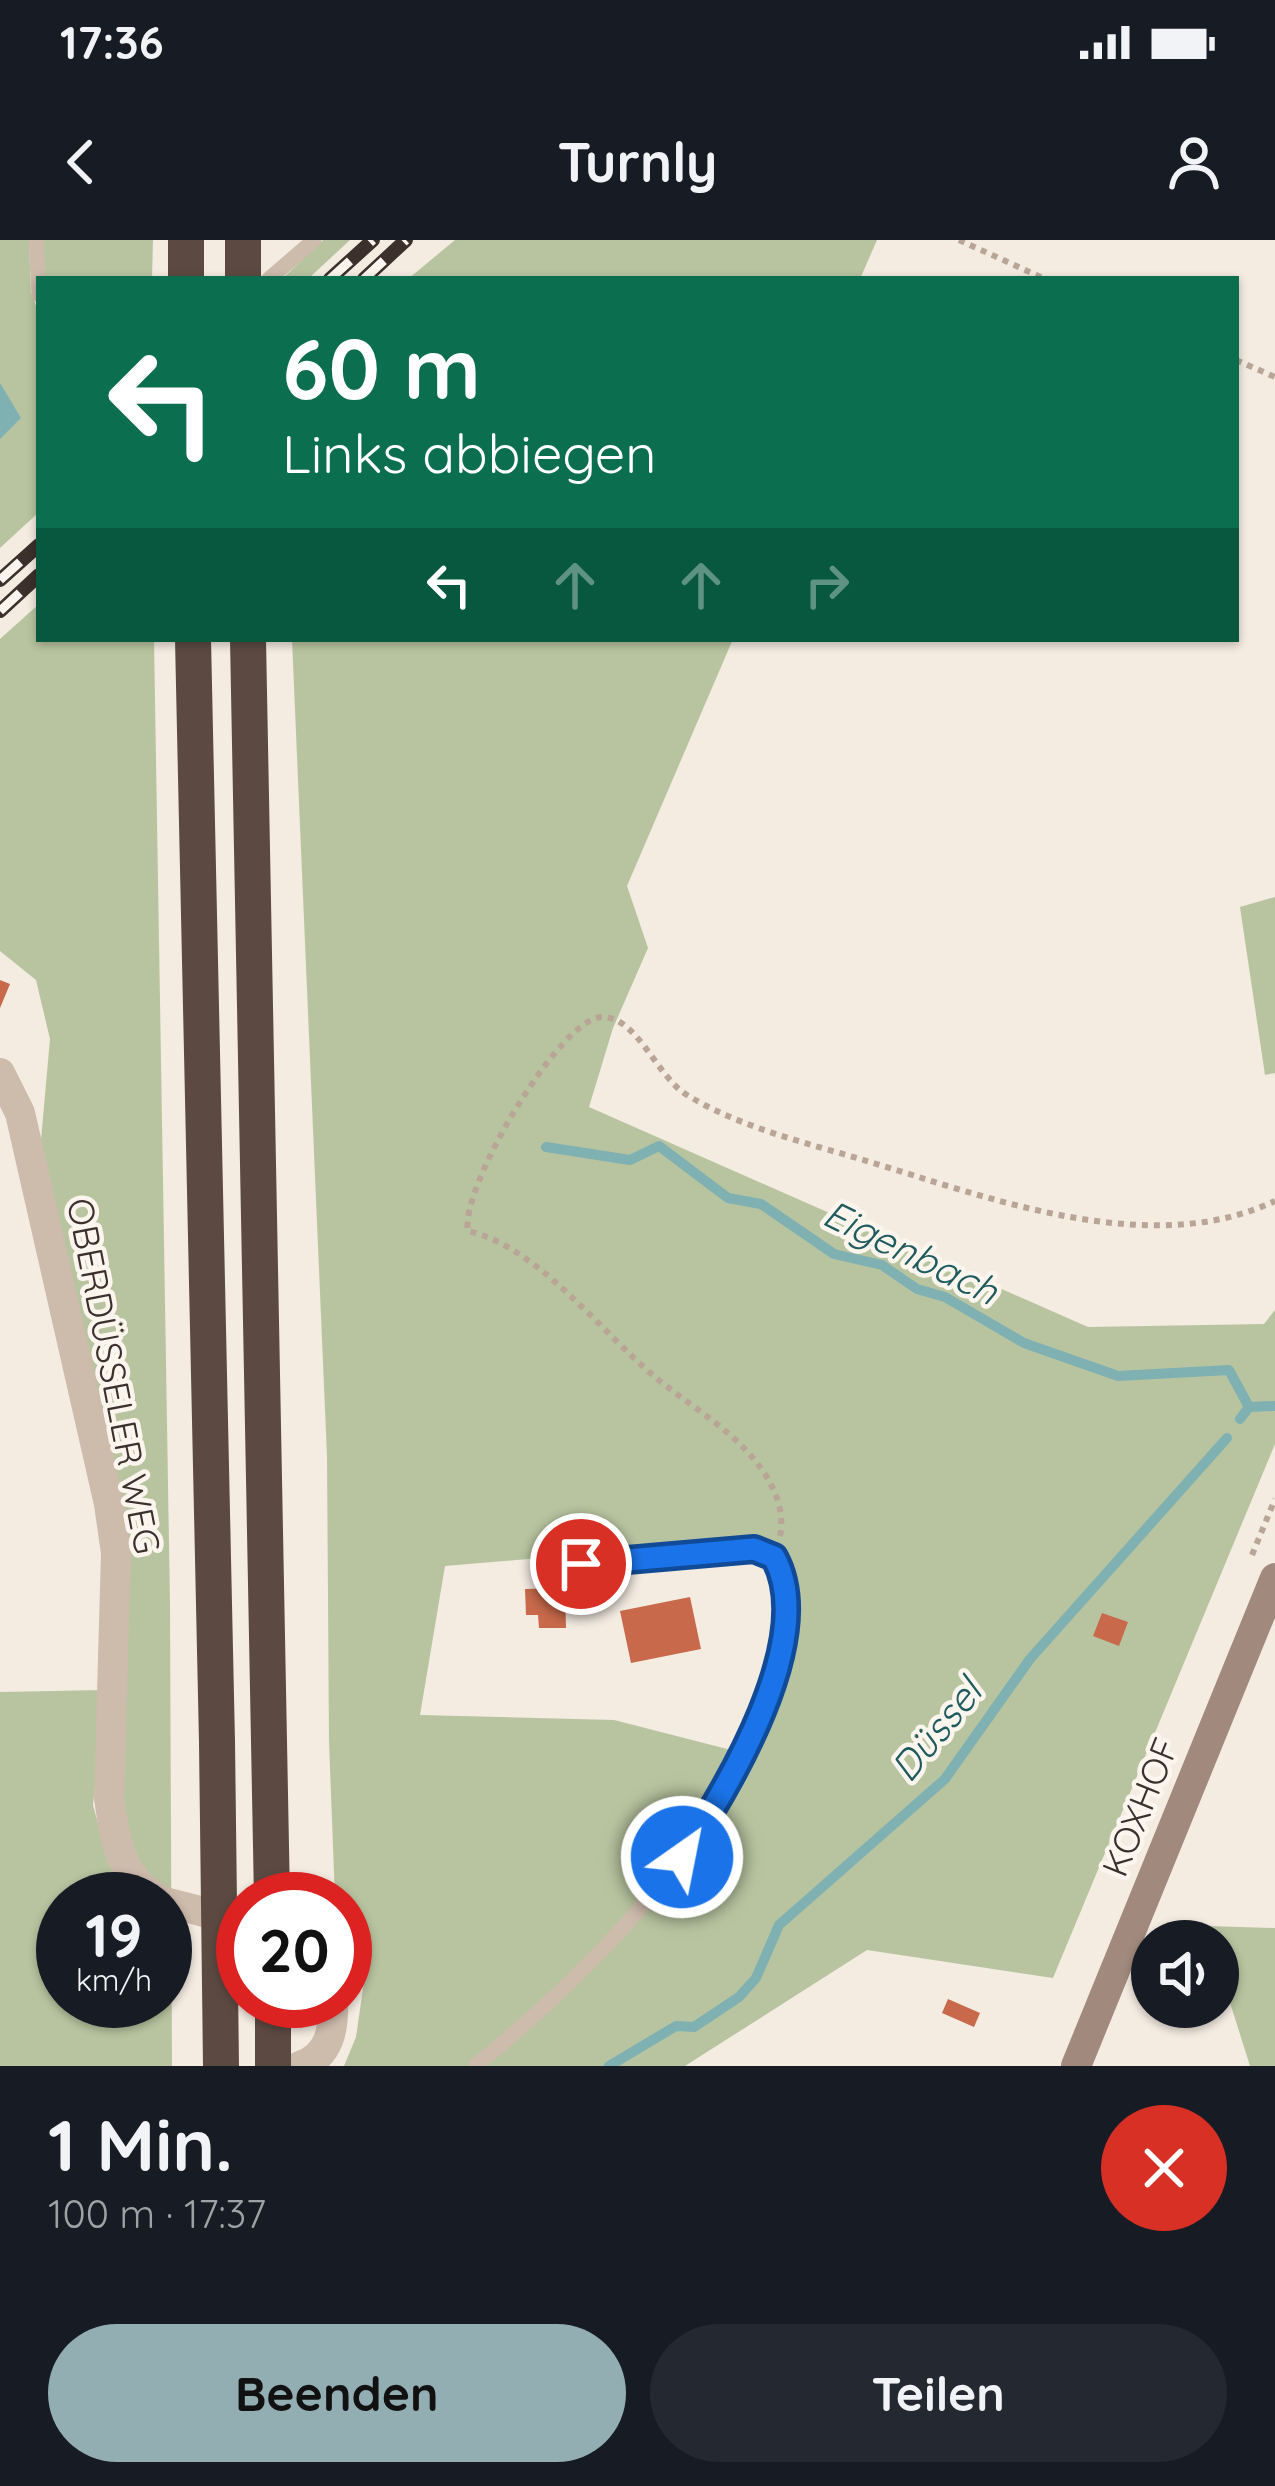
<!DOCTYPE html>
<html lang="de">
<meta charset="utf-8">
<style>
:root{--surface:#171b24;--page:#242831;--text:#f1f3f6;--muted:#9ea1a6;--accent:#92aeb2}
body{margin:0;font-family:Quicksand,sans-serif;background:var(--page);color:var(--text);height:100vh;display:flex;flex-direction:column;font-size:45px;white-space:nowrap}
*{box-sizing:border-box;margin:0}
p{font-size:39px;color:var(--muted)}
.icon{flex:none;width:66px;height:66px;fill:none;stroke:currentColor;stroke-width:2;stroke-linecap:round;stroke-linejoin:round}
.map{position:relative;height:1826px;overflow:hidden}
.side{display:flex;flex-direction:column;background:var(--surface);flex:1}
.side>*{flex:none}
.guide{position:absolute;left:36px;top:36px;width:1203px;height:366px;border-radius:0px;box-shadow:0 3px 9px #0004;background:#0b6e4f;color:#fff;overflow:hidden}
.fabs{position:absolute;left:1131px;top:1680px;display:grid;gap:24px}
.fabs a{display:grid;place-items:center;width:108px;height:108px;border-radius:50%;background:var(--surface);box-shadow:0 3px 9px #0004;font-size:60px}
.speed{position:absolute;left:36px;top:1632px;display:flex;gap:24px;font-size:60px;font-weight:700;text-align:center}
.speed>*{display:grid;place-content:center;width:156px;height:156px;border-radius:50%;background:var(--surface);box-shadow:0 3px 9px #0004;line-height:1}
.speed small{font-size:30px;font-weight:400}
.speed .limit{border:18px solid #d22;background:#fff;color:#111}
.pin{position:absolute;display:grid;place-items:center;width:102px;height:102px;color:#fff;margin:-51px;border:6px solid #fff;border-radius:50%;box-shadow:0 3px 12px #0007}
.me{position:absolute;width:132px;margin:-66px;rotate:33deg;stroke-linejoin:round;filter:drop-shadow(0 0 9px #0008)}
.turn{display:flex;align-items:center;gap:42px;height:252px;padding:0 48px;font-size:54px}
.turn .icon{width:156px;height:156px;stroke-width:2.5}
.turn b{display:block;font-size:84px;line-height:102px}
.lanes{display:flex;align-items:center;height:114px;padding:0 48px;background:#0003;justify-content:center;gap:60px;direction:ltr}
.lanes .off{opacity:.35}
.round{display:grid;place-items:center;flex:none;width:126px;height:126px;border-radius:63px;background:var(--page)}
.headline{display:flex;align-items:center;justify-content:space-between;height:204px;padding:0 48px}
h1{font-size:72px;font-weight:700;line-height:90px}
.button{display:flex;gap:24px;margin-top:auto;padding:24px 48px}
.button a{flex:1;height:138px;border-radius:72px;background:var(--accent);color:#111;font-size:48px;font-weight:700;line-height:138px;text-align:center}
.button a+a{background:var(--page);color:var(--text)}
.status{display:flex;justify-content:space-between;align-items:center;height:84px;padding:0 60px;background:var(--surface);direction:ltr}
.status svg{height:33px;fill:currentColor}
header{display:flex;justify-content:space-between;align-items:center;height:156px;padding:0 48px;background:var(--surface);font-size:54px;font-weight:700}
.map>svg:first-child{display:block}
.green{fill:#b8c4a0;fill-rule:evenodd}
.water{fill:#7fb0b2}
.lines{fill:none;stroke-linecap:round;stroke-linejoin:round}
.stream{stroke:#7fb0b2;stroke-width:10}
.building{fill:#c8694b}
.path{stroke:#b9a596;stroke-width:6;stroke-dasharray:6 6;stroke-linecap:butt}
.service{stroke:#cdbbac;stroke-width:15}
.minor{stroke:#cdbbac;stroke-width:30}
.secondary{stroke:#a18a7d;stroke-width:30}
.motorway{stroke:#5c4a42;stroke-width:36}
.rail-casing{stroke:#3b302b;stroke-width:14}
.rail{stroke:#fbf5ee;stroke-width:9;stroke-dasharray:27;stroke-linecap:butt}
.motorway-bridge{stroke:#5c4a42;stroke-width:36}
.route-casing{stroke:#114b97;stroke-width:30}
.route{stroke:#1a73e8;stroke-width:21}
.labels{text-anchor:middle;stroke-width:9;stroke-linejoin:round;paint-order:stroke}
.street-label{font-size:36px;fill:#3b302b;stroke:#fbf5ee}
.water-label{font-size:39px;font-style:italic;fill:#1f5a5e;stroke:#fbf5ee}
</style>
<div class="status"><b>17:36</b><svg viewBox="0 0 49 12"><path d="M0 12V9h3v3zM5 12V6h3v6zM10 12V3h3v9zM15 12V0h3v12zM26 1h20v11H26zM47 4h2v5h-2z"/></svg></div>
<header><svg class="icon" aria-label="back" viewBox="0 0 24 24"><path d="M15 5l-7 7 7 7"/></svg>Turnly<svg class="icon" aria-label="person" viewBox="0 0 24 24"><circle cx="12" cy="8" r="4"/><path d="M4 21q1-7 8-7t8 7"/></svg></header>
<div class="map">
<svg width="1275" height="1826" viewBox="0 0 1275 1826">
<rect width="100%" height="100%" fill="#f4ebe1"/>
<g class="green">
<path d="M0,0h29l2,52 8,23v197l-39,36z"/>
<path d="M43,0h110l-1,39h-110z"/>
<path d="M323,0h27l-42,39h-26z"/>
<path d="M455,0h422l-17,39h-452z"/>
<path d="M39,364v35h115l16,965 2,462h-172v-374l105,-2 -12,115 17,62 29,30 -24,-99 6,-134 -80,-524 9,-101 -14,-59 -36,-29v-312zM63,1659h102v102h-102z"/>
<path d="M292,399h441l-106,247 21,62 -35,80 -24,79 499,220 176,-3 11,-14v134l-222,534 -186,-28 -182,116h-341l12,-29 8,-55 -19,-33v-50h-10l-6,-158 -2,-285zM764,1299l20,12 -10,32 -5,67 -34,101 -121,-31 -194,-5 25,-149z"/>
<path d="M1275,657v176l-10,2 -25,-168z"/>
<path d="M1174,1685l101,3v138h-25l-23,-73 -9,-11v-41h-32z"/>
</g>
<path class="water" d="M0,143l21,35 -21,21z"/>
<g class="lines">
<g class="stream">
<path d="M546,907l84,13 29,-14 69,52 33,6 73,50 48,11 35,24 28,8 79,46 94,33 111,-6 20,37"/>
<path d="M1240,1179l9,-12 26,-1"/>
<path d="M609,1826l67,-40 18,1 45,-30 17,-19 23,-53 166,-146 85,-120 197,-221"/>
</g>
</g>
<g class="building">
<path d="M0,740l10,4 -10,24z"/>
<path d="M565,1348l1,40h-27l-1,-13h-12l-1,-26z"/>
<path d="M690,1357l11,52 -70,14 -11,-52z"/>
<path d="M1102,1373l26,9 -9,24 -26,-10z"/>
<path d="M948,1759l32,14 -6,14 -32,-14z"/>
</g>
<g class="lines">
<g class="path">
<path d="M959,0l86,39"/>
<path d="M1236,120l39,17"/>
<path d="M780,1296c5,-24 -5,-49 -20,-69 -28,-38 -69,-60 -105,-90 -54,-45 -118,-131 -187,-146 -9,-41 93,-216 135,-214 35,1 54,60 84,78 54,33 120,48 180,66 123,37 283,99 408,40"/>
<path d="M1252,1315l23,-56"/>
</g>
<g class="service">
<path d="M36,0l3,55"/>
<path d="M269,39l45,-39"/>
<path d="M475,1826c122,-99 306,-281 309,-450 0,-24 2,-51 -20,-66l-217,17"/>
</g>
<g class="minor">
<path d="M0,833l20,40 89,391 7,49 -7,245c6,41 11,80 50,101"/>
<path d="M165,1662l78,20"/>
<path d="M300,1826c30,-10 34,-37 33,-65"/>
</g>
<path class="secondary" d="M1076,1826l199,-488"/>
<g class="motorway">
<path d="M186,0v39"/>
<path d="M243,0v39"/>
<path d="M193,399l24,1103"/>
<path d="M248,399l24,1260"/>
<path d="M273,1761v65"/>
</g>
<defs>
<g id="rail">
<path d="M330,39l43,-39"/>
<path d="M364,39l42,-39"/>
<path d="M0,340l39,-35"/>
<path d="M0,371l39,-36"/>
</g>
</defs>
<use href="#rail" class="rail-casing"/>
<use href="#rail" class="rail"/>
<path class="motorway-bridge" d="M217,1502l4,324"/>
</g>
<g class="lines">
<defs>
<path id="route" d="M581,1324l173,-15 20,8c45,81 -47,232 -92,300"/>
</defs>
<use href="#route" class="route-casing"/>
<use href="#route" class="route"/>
</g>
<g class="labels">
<g class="street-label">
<text transform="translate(114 1136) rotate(79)" y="13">OBERDÜSSELER WEG</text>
<text transform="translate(1140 1567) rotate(-68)" y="13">KOXHOF</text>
</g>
<g class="water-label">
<text transform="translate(911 1012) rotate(26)" y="14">Eigenbach</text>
<text transform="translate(936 1490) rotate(-51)" y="14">Düssel</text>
</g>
</g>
</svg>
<div class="fabs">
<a><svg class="icon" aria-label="sound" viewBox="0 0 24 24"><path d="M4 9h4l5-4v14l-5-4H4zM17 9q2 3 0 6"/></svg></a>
</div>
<div class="speed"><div>19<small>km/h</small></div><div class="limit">20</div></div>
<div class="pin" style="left:581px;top:1324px;background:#d93025"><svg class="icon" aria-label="arrive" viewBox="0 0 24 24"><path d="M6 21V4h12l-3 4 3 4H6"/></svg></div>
<svg class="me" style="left:682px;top:1617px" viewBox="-20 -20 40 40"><circle r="17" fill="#1a73e8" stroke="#fff" stroke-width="3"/><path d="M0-11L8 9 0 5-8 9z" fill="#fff"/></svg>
<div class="guide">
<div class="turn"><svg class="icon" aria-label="left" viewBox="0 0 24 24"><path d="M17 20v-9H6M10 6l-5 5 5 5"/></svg><div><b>60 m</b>Links abbiegen</div></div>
<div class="lanes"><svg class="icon" aria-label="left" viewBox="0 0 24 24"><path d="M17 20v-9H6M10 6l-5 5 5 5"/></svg><svg class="icon off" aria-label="ahead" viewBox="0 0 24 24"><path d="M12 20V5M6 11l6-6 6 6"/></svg><svg class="icon off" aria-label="ahead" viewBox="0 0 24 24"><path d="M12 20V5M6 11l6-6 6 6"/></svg><svg class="icon off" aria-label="right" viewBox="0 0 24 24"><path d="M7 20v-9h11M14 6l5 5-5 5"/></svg></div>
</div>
</div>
<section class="side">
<div class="headline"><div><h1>1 Min.</h1><p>100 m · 17:37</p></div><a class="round" style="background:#d93025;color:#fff"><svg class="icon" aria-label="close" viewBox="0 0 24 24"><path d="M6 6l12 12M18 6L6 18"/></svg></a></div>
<div class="button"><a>Beenden</a><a>Teilen</a></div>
</section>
